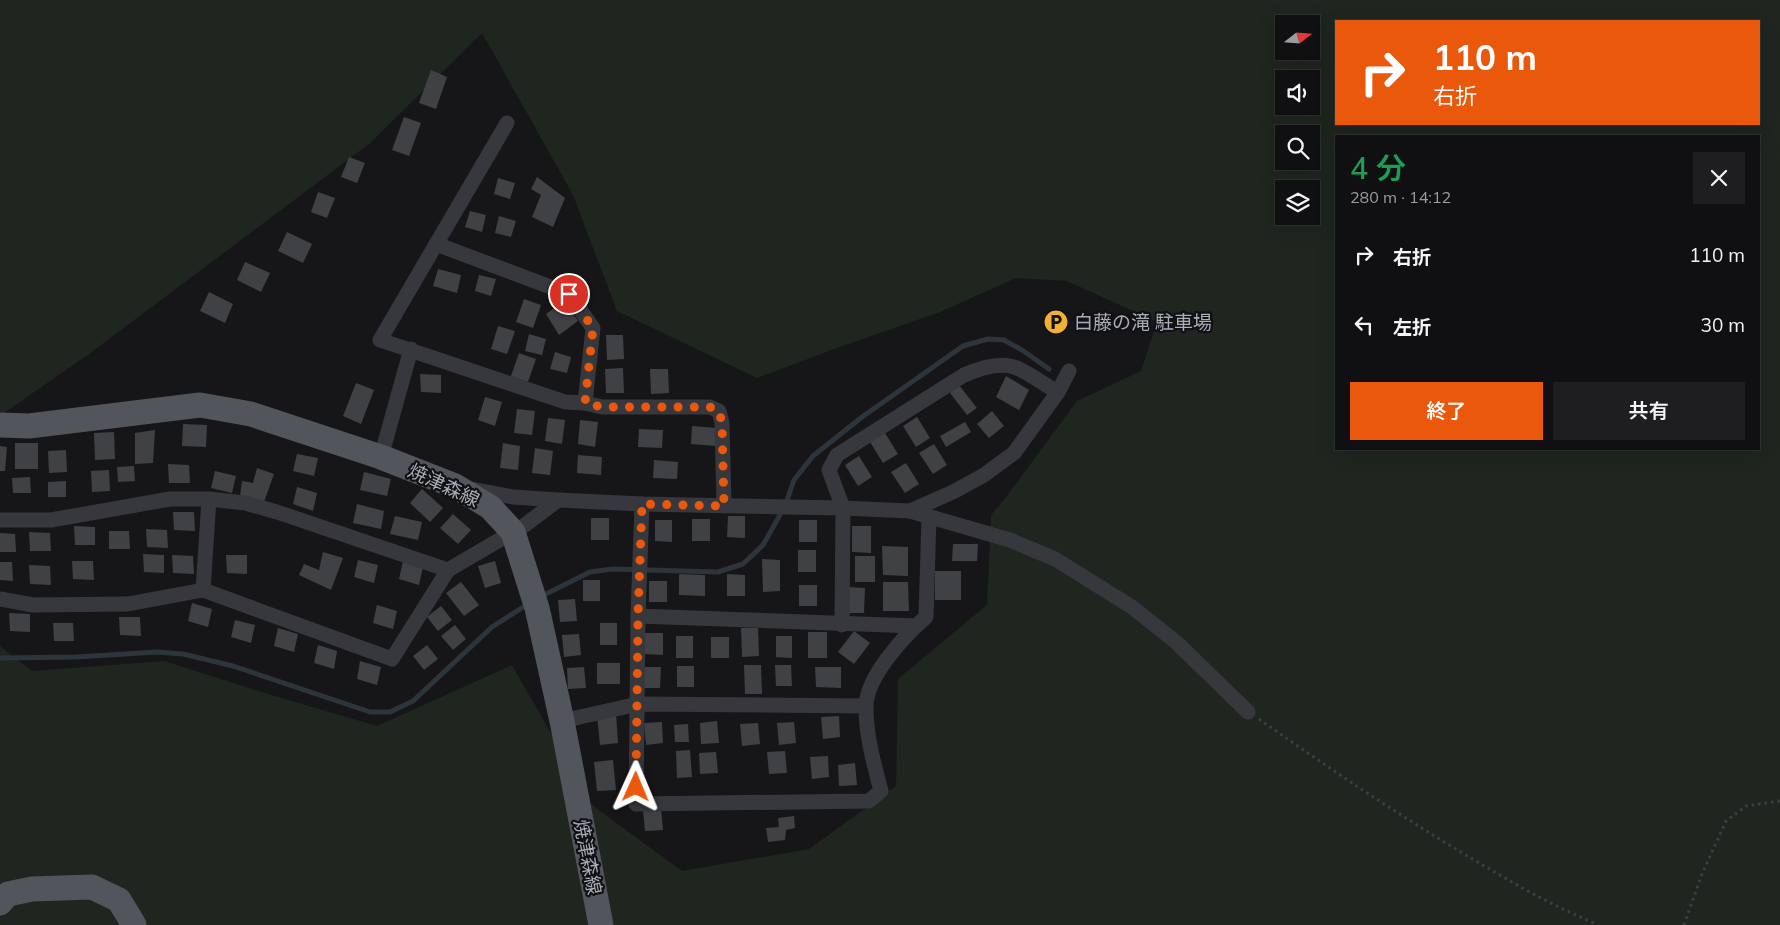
<!DOCTYPE html>
<html lang="ja">
<meta charset="utf-8">
<style>
:root{--surface:#101012;--page:#1e1e20;--text:#f1f3f6;--muted:#9c9d9f;--line:#303032;--accent:#ea580c}
body{margin:0;font-family:Mulish,"Noto Sans JP",sans-serif;background:var(--page);color:var(--text);height:100vh;display:flex;flex-direction:column;font-size:19px;white-space:nowrap}
*{box-sizing:border-box;margin:0}
p{font-size:16px;color:var(--muted)}
.icon{flex:none;width:28px;height:28px;fill:none;stroke:currentColor;stroke-width:2;stroke-linecap:round;stroke-linejoin:round}
.map{position:relative;flex:1;overflow:hidden}
.drawer{position:absolute;left:1335px;top:135px;width:425px;height:315px;display:flex;flex-direction:column;background:var(--surface);border-radius:0px;box-shadow:0 5px 20px #0002,0 0 0 1px var(--line)}
.drawer>*{flex:none}
.hud{position:absolute;left:1335px;top:20px;width:425px;height:105px;border-radius:0px;box-shadow:0 5px 20px #0002,0 0 0 1px var(--line);background:#ea580c;color:#fff;overflow:hidden}
.needle{width:32px;rotate:73deg}
.fabs{position:absolute;left:1275px;top:15px;display:grid;gap:10px}
.fabs a{display:grid;place-items:center;width:45px;height:45px;border-radius:0px;background:var(--surface);box-shadow:0 5px 20px #0002,0 0 0 1px var(--line);font-size:25px}
.pin{position:absolute;display:grid;place-items:center;width:42px;height:42px;color:#fff;margin:-21px;border:2px solid #fff;border-radius:50%;box-shadow:0 1px 5px #0007}
.me{position:absolute;width:55px;margin:-28px;rotate:1deg;stroke-linejoin:round;filter:drop-shadow(0 0 4px #0008)}
.turn{display:flex;align-items:center;gap:18px;height:105px;padding:0 15px;font-size:22px}
.turn .icon{width:65px;height:65px;stroke-width:2.5}
.turn b{display:block;font-size:35px;line-height:42px}
.round{display:grid;place-items:center;flex:none;width:52px;height:52px;border-radius:0px;background:var(--page)}
.summary{display:flex;align-items:center;justify-content:space-between;height:85px;padding:0 15px}
h1{font-size:30px;font-weight:600;line-height:38px;color:#1e9e55}
.cta{display:flex;gap:10px;margin-top:auto;padding:10px 15px}
.cta a{flex:1;height:58px;border-radius:0px;background:var(--accent);color:#fff;font-size:20px;font-weight:600;line-height:58px;text-align:center}
.cta a+a{background:var(--page);color:var(--text)}
ul{padding:0;list-style:none}
li{display:flex;align-items:center;gap:15px;height:70px;padding:0 15px}
li div{flex:1}
li b{display:block;font-size:19px}
li em{font-style:normal}
.map>svg:first-child{display:block}
.green{fill:#1e261f;fill-rule:evenodd}
.lines{fill:none;stroke-linecap:round;stroke-linejoin:round}
.stream{stroke:#2c353c;stroke-width:5}
.building{fill:#404145}
.path{stroke:#3d3f44;stroke-width:3;stroke-dasharray:2.5 4;stroke-linecap:butt}
.street{stroke:#37383d;stroke-width:15}
.primary{stroke:#53555c;stroke-width:25}
.route{stroke:#ea580c;stroke-width:9;stroke-dasharray:0 16.2}
.labels{text-anchor:middle;stroke-width:4.5;stroke-linejoin:round;paint-order:stroke}
.poi-label{font-size:19px;fill:#a8adb8;stroke:#111113;text-anchor:start}
.street-label{font-size:19px;fill:#a8adb8;stroke:#111113}
</style>
<div class="map">
<svg width="1780" height="925" viewBox="0 0 1780 925">
<rect width="100%" height="100%" fill="#161618"/>
<path class="green" d="M0,0h1780v925h-1780v-279l32,25 132,-10 104,33 109,32 135,-61 80,140 90,66 127,-22 87,-63 2,-107 89,-74 4,-90 15,-18 71,-96 64,-30 16,-49 -90,-41 -51,-3 -76,34 -103,36 -80,30 -140,-67 -44,-116 -91,-162 -113,111 -280,210 -85,59 -4,-1zM1336,21h423v103h-423zM1284,24h27v27h-27zM1284,79h27v27h-27zM1284,134h27v27h-27zM1336,136h423v313h-423zM1284,189h27v27h-27z"/>
<g class="lines">
<g class="stream">
<path d="M540,597l50,-25 22,-3 106,3 25,-8 20,-19 22,-39 9,-26 19,-24 49,-39 101,-71 25,-7 16,1 18,10 27,19"/>
<path d="M0,658l76,-1 81,-5 26,2 50,12 137,46h20l23,-11 79,-74 36,-23"/>
</g>
</g>
<g class="building">
<path d="M431,70l16,7 -11,32 -17,-6z"/>
<path d="M404,117l17,6 -12,33 -17,-6z"/>
<path d="M349,157l16,6 -8,20 -16,-6z"/>
<path d="M537,177l28,21 -12,29 -21,-10 9,-22 -10,-6z"/>
<path d="M498,178l17,5 -5,16 -16,-5z"/>
<path d="M318,192l17,6 -8,20 -16,-6z"/>
<path d="M470,211l16,4 -4,17 -17,-5z"/>
<path d="M499,216l17,5 -5,16 -16,-4z"/>
<path d="M287,232l25,12 -9,19 -25,-12z"/>
<path d="M245,262l25,11 -9,19 -24,-12z"/>
<path d="M438,269l23,6 -4,18 -24,-7z"/>
<path d="M479,275l17,4 -5,17 -16,-5z"/>
<path d="M209,292l24,12 -8,19 -25,-12z"/>
<path d="M524,299l17,6 -8,23 -17,-6z"/>
<path d="M564,301l14,20 -19,14 -13,-21z"/>
<path d="M498,326l17,5 -8,23 -16,-5z"/>
<path d="M529,334l17,5 -4,16 -17,-4z"/>
<path d="M606,335h17l1,24 -17,1z"/>
<path d="M555,352l16,5 -4,16 -17,-4z"/>
<path d="M519,353l17,6 -8,23 -17,-6z"/>
<path d="M623,368l1,25h-18l-1,-24z"/>
<path d="M650,369h18l1,24 -18,1z"/>
<path d="M420,374l21,1v18l-20,-1z"/>
<path d="M1006,376l23,14 -10,20 -23,-13z"/>
<path d="M356,383l18,7 -13,34 -18,-8z"/>
<path d="M959,385l18,23 -10,7 -17,-22z"/>
<path d="M485,397l17,5 -7,24 -17,-6z"/>
<path d="M517,409l18,2 -3,24 -18,-2z"/>
<path d="M992,411l12,15 -15,12 -12,-14z"/>
<path d="M917,417l13,21 -14,9 -13,-21z"/>
<path d="M548,418l17,2 -3,24 -17,-3z"/>
<path d="M580,420l18,2 -3,25 -17,-3z"/>
<path d="M965,422l6,10 -25,15 -6,-11z"/>
<path d="M183,424l24,1 -1,22 -24,-1z"/>
<path d="M692,426l24,2 -1,18 -24,-2z"/>
<path d="M639,429l24,1 -1,18 -24,-1z"/>
<path d="M155,430l-2,33 -18,1v-31z"/>
<path d="M114,432l1,27 -20,1 -1,-27z"/>
<path d="M885,433l13,21 -15,9 -13,-21z"/>
<rect x="15" y="443" width="23" height="26"/>
<path d="M503,443l17,3 -2,24 -18,-2z"/>
<path d="M934,444l13,21 -14,9 -14,-21z"/>
<path d="M0,446l7,1 -2,24h-5z"/>
<path d="M535,448l18,3 -3,24 -18,-2z"/>
<path d="M66,450l1,22 -18,1 -1,-22z"/>
<path d="M297,454l21,4 -4,18 -21,-5z"/>
<path d="M578,455l24,2 -1,18 -24,-2z"/>
<path d="M859,456l13,21 -14,9 -13,-21z"/>
<path d="M654,460l24,2 -1,17 -24,-1z"/>
<path d="M906,463l13,21 -14,9 -14,-21z"/>
<path d="M168,464l21,1 1,18h-21z"/>
<path d="M134,466l1,15 -17,1 -1,-15z"/>
<path d="M257,468l17,6 -10,28 -24,-6 2,-15 11,2z"/>
<path d="M109,470l1,21 -18,1 -1,-21z"/>
<path d="M215,471l21,5 -4,17 -21,-5z"/>
<path d="M364,472l27,7 -4,17 -27,-6z"/>
<path d="M30,477l1,16h-18l-1,-15z"/>
<path d="M66,481v16h-18v-15z"/>
<path d="M297,487l20,6 -4,18 -20,-7z"/>
<path d="M422,489l21,19 -13,14 -20,-19z"/>
<path d="M357,504l27,7 -3,18 -28,-6z"/>
<path d="M173,512h21l1,19 -21,-1z"/>
<path d="M453,514l18,16 -13,14 -18,-16z"/>
<path d="M395,516l27,6 -4,18 -28,-6z"/>
<path d="M728,516h17v22l-18,-1z"/>
<rect x="591" y="518" width="18" height="22"/>
<rect x="692" y="519" width="18" height="22"/>
<path d="M655,520h17v22l-17,-1z"/>
<rect x="799" y="520" width="18" height="22"/>
<path d="M74,526l21,1v18h-20z"/>
<path d="M852,526h19v27l-19,-1z"/>
<path d="M146,529l21,1 1,18 -21,-1z"/>
<path d="M109,531h20l1,18h-21z"/>
<path d="M29,532l21,1 1,18h-21z"/>
<path d="M0,533l15,1 1,18h-16z"/>
<path d="M953,544h25l-1,17h-25z"/>
<path d="M882,546l26,1v29l-25,-1z"/>
<rect x="798" y="550" width="18" height="22"/>
<path d="M323,552l20,6 -12,32 -32,-15 5,-11 15,6z"/>
<path d="M143,554l21,1v18l-20,-1z"/>
<path d="M172,555l21,1 1,18 -21,-1z"/>
<path d="M226,555h21v19l-20,-1z"/>
<rect x="855" y="556" width="20" height="26"/>
<path d="M762,559l18,1v31l-17,1z"/>
<path d="M358,560l20,5 -4,18 -20,-6z"/>
<path d="M72,561h21l1,19 -21,-1z"/>
<path d="M403,561l20,6 -4,18 -20,-6z"/>
<path d="M495,561l6,22 -16,5 -7,-22z"/>
<path d="M0,562h12l1,19 -13,-1z"/>
<path d="M29,565l21,1 1,19 -21,-1z"/>
<rect x="935" y="571" width="26" height="29"/>
<path d="M679,574l26,1v21l-26,-1z"/>
<path d="M727,574l18,1v21h-18z"/>
<rect x="583" y="580" width="17" height="21"/>
<rect x="649" y="581" width="18" height="21"/>
<path d="M461,582l18,23 -15,11 -18,-23z"/>
<path d="M883,582h25l1,29h-26z"/>
<rect x="799" y="585" width="18" height="21"/>
<path d="M848,587l17,1 -1,25h-16z"/>
<path d="M575,599l2,22 -17,1 -2,-22z"/>
<path d="M192,603l20,6 -4,18 -20,-6z"/>
<path d="M377,605l20,6 -4,18 -20,-6z"/>
<path d="M441,606l11,14 -14,11 -11,-14z"/>
<path d="M9,613l21,1v18l-20,-1z"/>
<path d="M119,617h21l1,19 -21,-1z"/>
<path d="M235,620l20,5 -4,18 -20,-6z"/>
<path d="M53,623h20l1,18h-20z"/>
<rect x="600" y="623" width="17" height="22"/>
<path d="M455,625l11,14 -13,11 -12,-14z"/>
<path d="M278,628l20,6 -4,18 -20,-6z"/>
<path d="M741,628h17l1,28 -17,1z"/>
<path d="M854,631l16,12 -16,21 -16,-12z"/>
<rect x="808" y="632" width="19" height="26"/>
<path d="M645,633h18v22l-18,-1z"/>
<path d="M579,634l2,21 -17,2 -2,-22z"/>
<rect x="676" y="636" width="17" height="22"/>
<path d="M776,636h16v22l-16,-1z"/>
<rect x="711" y="637" width="18" height="21"/>
<path d="M318,645l19,6 -3,18 -20,-6z"/>
<path d="M427,645l11,14 -14,11 -11,-14z"/>
<path d="M360,661l21,6 -4,18 -20,-6z"/>
<rect x="597" y="663" width="23" height="21"/>
<path d="M744,665h17l1,29h-17z"/>
<path d="M775,665h16l1,21h-16z"/>
<rect x="677" y="666" width="17" height="21"/>
<path d="M584,667l2,21 -18,1 -1,-21z"/>
<path d="M643,667h18l-1,21h-17z"/>
<path d="M815,667h26v21l-25,-1z"/>
<path d="M616,713l2,30 -18,2 -3,-30z"/>
<path d="M839,716l1,21 -17,2 -2,-22z"/>
<path d="M717,721l2,22 -18,1 -1,-21z"/>
<path d="M662,722l1,21 -17,2 -2,-22z"/>
<path d="M794,722l2,21 -17,2 -2,-22z"/>
<path d="M758,723l2,21 -18,2 -2,-22z"/>
<path d="M688,724l1,18h-14l-1,-17z"/>
<path d="M690,750l2,27 -15,1 -1,-27z"/>
<path d="M785,751l2,22 -18,1 -2,-22z"/>
<path d="M716,752l2,21 -18,1 -1,-21z"/>
<path d="M828,756l1,21 -17,2 -2,-22z"/>
<path d="M613,760l3,30 -19,1 -3,-29z"/>
<path d="M855,763l2,22 -18,1 -1,-21z"/>
<path d="M661,808l2,22 -18,1 -2,-21z"/>
<path d="M794,816l1,12 -9,2 -1,10 -17,2 -2,-14 13,-1 -1,-9z"/>
</g>
<g class="lines">
<g class="path">
<path d="M1259,719c91,64 183,125 280,178 19,10 39,19 59,28"/>
<path d="M1684,925l18,-51 24,-53 20,-15 34,-5"/>
</g>
<g class="street">
<path d="M507,123l-127,217 185,62 20,1 17,4h108l9,4 3,12 2,83"/>
<path d="M436,244l133,50 24,34 -8,75"/>
<path d="M381,457l30,-108"/>
<path d="M471,489l42,8 45,3"/>
<path d="M642,504l-4,112 -2,188 233,-3 12,-10c-7,-27 -15,-55 -15,-83 -1,-30 38,-72 60,-91l3,-100"/>
<path d="M910,511l45,-20 29,-16 30,-22 44,-61 11,-21"/>
<path d="M0,520h51l119,-21h39l36,4 32,9 171,58"/>
<path d="M203,590l6,-91"/>
<path d="M0,599l33,6 95,-1 75,-14 189,69 56,-89 77,-45 33,-25 84,4 201,4 67,3 100,29 45,19 77,48 44,35 72,70"/>
<path d="M638,616l278,10"/>
<path d="M842,625l1,-117 -14,-38 8,-15 127,-80c14,-6 35,-13 50,-8 11,3 32,19 44,25"/>
<path d="M562,721l76,-17 228,2"/>
</g>
<g class="primary">
<path d="M0,425l29,1 171,-21 51,9 130,43 74,29 35,21 23,25 24,76 25,113 39,204"/>
<path d="M0,903l8,-9 24,-5 60,-2 27,13 15,25"/>
</g>
</g>
<g class="lines">
<path class="route" d="M569,294l24,34 -8,75 17,4h108l9,4 3,12 2,83 -82,-2 -4,112 -2,171"/>
</g>
<defs>
<symbol id="parking-disc" viewBox="-11 -11 22 22"><circle r="9.5" fill="#f2b134" stroke="#111113"/><path d="M-3.5-5.5H1a3.5 3.5 0 0 1 0 7H-1V5.5H-3.5ZM-1-3.4V-.6H.8a1.4 1.4 0 0 0 0-2.8Z" fill="#111"/></symbol>
</defs>
<g fill-rule="evenodd">
<use href="#parking-disc" x="1042" y="308" width="28" height="28"/>
</g>
<g class="labels">
<g class="poi-label">
<text x="1074" y="329">白藤の滝 駐車場</text>
</g>
<g class="street-label">
<text transform="translate(444 485) rotate(25)" y="7">焼津森線</text>
<text transform="translate(588 857) rotate(79)" y="7">焼津森線</text>
</g>
</g>
</svg>
<div class="fabs">
<a><svg class="needle" viewBox="-14 -14 28 28"><path d="M0-13l5 13h-10z" fill="#e53935"/><path d="M0 13l5-13h-10z" fill="#9c9d9f"/></svg></a>
<a><svg class="icon" aria-label="sound" viewBox="0 0 24 24"><path d="M4 9h4l5-4v14l-5-4H4zM17 9q2 3 0 6"/></svg></a>
<a><svg class="icon" aria-label="search" viewBox="0 0 24 24"><circle cx="10" cy="10" r="6"/><path d="M15 15l6 6"/></svg></a>
<a><svg class="icon" aria-label="layers" viewBox="0 0 24 24"><path d="M12 4l9 5-9 5-9-5zM3 14l9 5 9-5"/></svg></a>
</div>
<div class="pin" style="left:569px;top:294px;background:#d93025"><svg class="icon" aria-label="arrive" viewBox="0 0 24 24"><path d="M6 21V4h12l-3 4 3 4H6"/></svg></div>
<svg class="me" style="left:636px;top:787px" viewBox="-20 -20 40 40"><path d="M0-17L14 15 0 8-14 15z" fill="#ea580c" stroke="#fff" stroke-width="4"/></svg>
<div class="hud">
<div class="turn"><svg class="icon" aria-label="right" viewBox="0 0 24 24"><path d="M7 20v-9h11M14 6l5 5-5 5"/></svg><div><b>110 m</b>右折</div></div>
</div>
<section class="drawer">
<div class="summary"><div><h1>4 分</h1><p>280 m · 14:12</p></div><a class="round"><svg class="icon" aria-label="close" viewBox="0 0 24 24"><path d="M6 6l12 12M18 6L6 18"/></svg></a></div>
<ul>
<li><svg class="icon" aria-label="right" viewBox="0 0 24 24"><path d="M7 20v-9h11M14 6l5 5-5 5"/></svg><div><b>右折</b></div><em>110 m</em></li>
<li><svg class="icon" aria-label="left" viewBox="0 0 24 24"><path d="M17 20v-9H6M10 6l-5 5 5 5"/></svg><div><b>左折</b></div><em>30 m</em></li>
</ul>
<div class="cta"><a>終了</a><a>共有</a></div>
</section>
</div>
